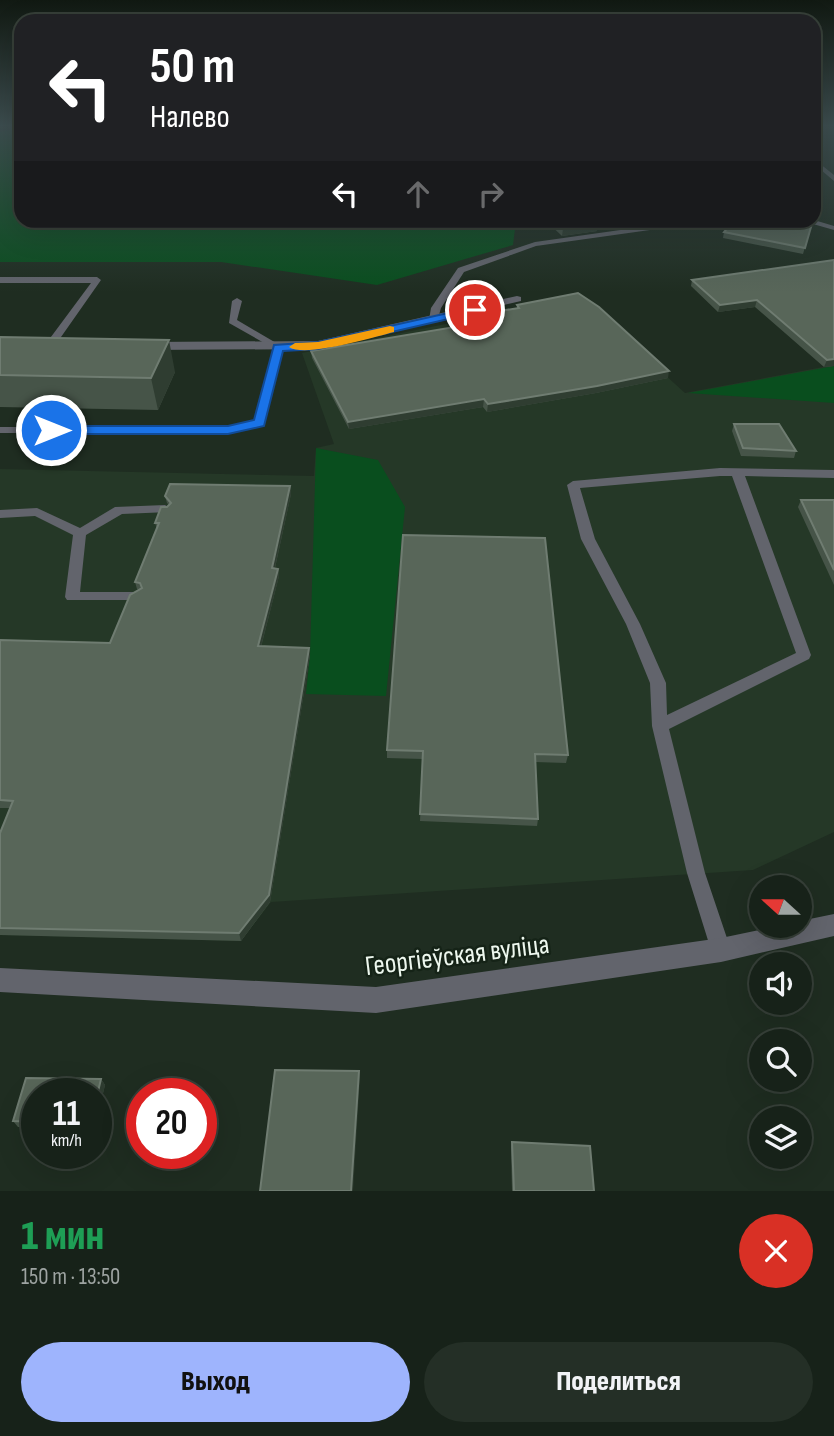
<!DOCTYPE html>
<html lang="ru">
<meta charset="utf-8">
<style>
:root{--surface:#172219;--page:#242f26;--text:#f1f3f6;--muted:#9ea4a2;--line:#363f38;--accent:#9eb4fd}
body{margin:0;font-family:"Sofia Sans Condensed",sans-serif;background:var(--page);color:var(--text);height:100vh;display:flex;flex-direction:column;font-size:26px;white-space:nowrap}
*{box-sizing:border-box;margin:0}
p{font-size:23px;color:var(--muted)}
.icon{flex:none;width:38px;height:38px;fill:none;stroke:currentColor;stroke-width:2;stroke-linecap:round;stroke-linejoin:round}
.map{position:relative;height:1191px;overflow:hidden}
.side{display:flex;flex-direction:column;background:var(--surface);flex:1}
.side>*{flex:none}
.hud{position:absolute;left:14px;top:14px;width:807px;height:214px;border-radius:21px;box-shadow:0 7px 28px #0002,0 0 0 2px var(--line);background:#202124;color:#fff;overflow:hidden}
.needle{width:46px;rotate:291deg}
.buttons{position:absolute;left:749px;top:875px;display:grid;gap:14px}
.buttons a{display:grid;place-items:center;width:63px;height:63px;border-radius:50%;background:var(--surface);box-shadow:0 7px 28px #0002,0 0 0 2px var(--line);font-size:35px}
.speed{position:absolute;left:21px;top:1078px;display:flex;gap:14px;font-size:35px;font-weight:700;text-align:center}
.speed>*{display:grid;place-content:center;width:91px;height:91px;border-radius:50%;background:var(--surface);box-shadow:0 7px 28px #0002,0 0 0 2px var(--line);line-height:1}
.speed small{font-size:18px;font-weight:400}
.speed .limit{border:10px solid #d22;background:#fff;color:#111}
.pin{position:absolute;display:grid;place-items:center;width:60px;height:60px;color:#fff;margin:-30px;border:4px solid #fff;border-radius:50%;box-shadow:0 2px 7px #0007}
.me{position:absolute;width:77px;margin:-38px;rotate:90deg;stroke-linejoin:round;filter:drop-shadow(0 0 5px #0008)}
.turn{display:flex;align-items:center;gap:24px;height:147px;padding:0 21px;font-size:32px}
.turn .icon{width:91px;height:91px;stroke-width:2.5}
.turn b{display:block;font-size:49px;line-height:60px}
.lanes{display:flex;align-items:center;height:66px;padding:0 21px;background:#0003;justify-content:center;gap:35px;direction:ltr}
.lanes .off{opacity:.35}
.round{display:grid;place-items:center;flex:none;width:74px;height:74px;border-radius:37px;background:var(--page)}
.headline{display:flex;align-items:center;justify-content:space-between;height:119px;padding:0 21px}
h1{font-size:42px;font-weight:800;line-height:52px;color:#1e9e55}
.action{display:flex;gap:14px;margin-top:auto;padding:14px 21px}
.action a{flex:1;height:80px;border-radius:42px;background:var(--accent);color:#111;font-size:28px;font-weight:800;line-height:80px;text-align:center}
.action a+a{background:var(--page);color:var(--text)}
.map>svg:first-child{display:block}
.built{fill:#253827}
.green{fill:#094e1e}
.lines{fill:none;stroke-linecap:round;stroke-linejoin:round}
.service{fill:#62646c;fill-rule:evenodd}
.minor{fill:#62646c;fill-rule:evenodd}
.wall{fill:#465448}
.shaded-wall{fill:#2f3d31}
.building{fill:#586659;stroke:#6f7c71;stroke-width:2}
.route{fill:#1a73e8;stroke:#114b97;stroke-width:2}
.slow{fill:#f59e0b}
.labels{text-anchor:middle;stroke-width:5;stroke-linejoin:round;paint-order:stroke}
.near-street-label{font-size:28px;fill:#edf7ee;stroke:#152317}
</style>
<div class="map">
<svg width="834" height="1191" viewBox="0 0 834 1191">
<rect width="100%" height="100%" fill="#1f2d21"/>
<path class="built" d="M574,298l24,16 87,79 149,-28v467l-81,38 -482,32 -30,39 -241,-6v-466l314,7 2,-28 18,-4 -32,-91z"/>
<g class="green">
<path d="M21,127v93l495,1 -3,24 -136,40 -156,-23h-221v-130z"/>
<path d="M834,366v37l-146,-10z"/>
<path d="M316,448l62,12 27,47 -19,189 -80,-2 4,-39z"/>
</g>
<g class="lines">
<g class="service">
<path d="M814,159l20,16v6l-20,-17z"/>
<path d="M668,220h13l-24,9 -121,17 -72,26 -23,36 -4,14 -8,-2 2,-12 27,-40 77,-26 121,-17z"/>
<path d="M799,220h15l20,6v4z"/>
<path d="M0,277h97l4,3 -47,67 -4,1 -5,-3 46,-62h-91z"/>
<path d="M237,298l5,3 -5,19 46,27 -20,78 -36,8h-227v-6h227l27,-6 19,-73 -44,-25 3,-22z"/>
<path d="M720,468l114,2v8l-89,-2 66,179 -2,4 -140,70 36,144 26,77 -3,7 -7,2 -7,-2 -3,-7 -24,-77 -35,-147 -2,-43 -24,-59 -45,-85 -14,-54 6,-4zM720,476h12l64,177 -129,62 -1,-32 -26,-59 -45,-85 -15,-51z"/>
<path d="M165,505l6,4 -2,3 -47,2 -36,21 -6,57h60l2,3 -7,5h-68l-2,-3 8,-62 -38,-19 -35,2v-8l37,-2 43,20 35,-21z"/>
</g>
<g class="minor">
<path d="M517,296l4,1v4l-203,48 -170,1 -6,-4 6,-4 170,-1z"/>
<path d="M834,914v22l-113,26 -345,51 -376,-21v-24l376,19 345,-49 57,-12h22v-5z"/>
</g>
</g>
<g class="wall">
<path d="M545,220h47l5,5v6l-35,5z"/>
<path d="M813,220l-10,34 -80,-16 1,-6z"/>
<path d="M834,260v106l-10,1 -69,-60 -37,5 -27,-26 1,-6z"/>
<path d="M517,305l151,73 -72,15 -109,19 -4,-5 -134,22 -37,-71 -1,-7 162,-26v-10l44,-7z"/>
<path d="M0,337l175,35 -17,38 -158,-3z"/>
<path d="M734,424l62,27 -2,7 -53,-2 -9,-25z"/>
<path d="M290,486l1,8 -16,74 3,1 1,7 -18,71 49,8 -40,247 -29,39 -241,-6v-102l10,-25h-10v-168l110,3 29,-53 -2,-1 -2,-7 22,-53 -2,-6 14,-18 -2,-2 -2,-7z"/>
<path d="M801,500h33v85l-36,-78z"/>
<path d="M387,750l181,5 -2,8 -31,-1 3,57 -1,7 -117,-5 3,-62 -36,-1z"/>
<path d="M26,1078l75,1 4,6 -9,37v-28h-59v34l-19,-1 -5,-6z"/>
<path d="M512,1142l82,49h-82l-1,-44z"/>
</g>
<g class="shaded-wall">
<path d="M597,225v6l-35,5 1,-7z"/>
<path d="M757,300l-2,7 -37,5 2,-7z"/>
<path d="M169,340l6,32 -17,38 -7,-32z"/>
<path d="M834,359v7l-10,1 3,-7z"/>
<path d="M669,371l-1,7 -72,15 -109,19 1,-8z"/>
<path d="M484,399l-1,8 -134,22 -1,-7z"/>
<path d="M290,486l1,8 -18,82 -1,-8z"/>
<path d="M278,569l1,7 -20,78 -1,-8z"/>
<path d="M309,648l1,7 -40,247 -29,39 -2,-8z"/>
<path d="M359,1071l1,6 -7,114h-2z"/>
<path d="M101,1079l4,6 -9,37v-22z"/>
</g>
<g class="building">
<path d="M552,220h40l5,5 -34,4z"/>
<path d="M734,220h79l-8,28 -81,-16z"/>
<path d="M834,260v99l-7,1 -70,-60 -37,5 -28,-25z"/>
<path d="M578,293l21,14 70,64 -72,15 -109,18 -4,-5 -136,23 -37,-71 162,-27v-9l46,-7 -2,-3z"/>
<path d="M0,337l169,3 -18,38 -151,-3z"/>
<path d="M734,424h45l17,27 -53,-3z"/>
<path d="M170,484l120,2 -18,82 6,1 -20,77 51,2 -40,247 -30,38 -239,-5v-95l13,-32 -13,-1v-160l110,3 20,-48 12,-7 -2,-5 -5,-1 24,-59h-4l6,-16h6l4,-4 -6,-7z"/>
<path d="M801,500h33v70z"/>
<path d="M403,535l142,3 23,217 -33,-1 3,65 -118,-5 3,-63 -36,-1z"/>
<path d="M275,1070l84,1 -8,120h-91z"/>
<path d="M26,1078l75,1 -5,21v-6h-59v28l-24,-1z"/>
<path d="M512,1142l78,4 4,45h-80z"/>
</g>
<linearGradient id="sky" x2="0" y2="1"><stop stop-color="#111912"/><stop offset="0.43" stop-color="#3c4c4e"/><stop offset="1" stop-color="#3c4c4e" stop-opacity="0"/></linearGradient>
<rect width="834" height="292" fill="url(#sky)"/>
<path class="route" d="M475,307h4v5l-161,37 -35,2 -19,75 -36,8h-177l-7,-4 7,-4h177l26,-6 20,-75 44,-3z"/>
<path class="slow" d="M390,326l4,1v5c-20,5 -89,26 -105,15l6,-4 23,-1z"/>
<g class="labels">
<g class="near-street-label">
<text transform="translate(457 954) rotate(-7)" y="10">Георгіеўская вуліца</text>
</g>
</g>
</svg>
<div class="buttons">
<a><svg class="needle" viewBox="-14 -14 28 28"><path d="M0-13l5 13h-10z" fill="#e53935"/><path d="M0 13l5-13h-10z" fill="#9ea4a2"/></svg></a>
<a><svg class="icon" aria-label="sound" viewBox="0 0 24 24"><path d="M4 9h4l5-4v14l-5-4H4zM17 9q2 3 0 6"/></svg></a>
<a><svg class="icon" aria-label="search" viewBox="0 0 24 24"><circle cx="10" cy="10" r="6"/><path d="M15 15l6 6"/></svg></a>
<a><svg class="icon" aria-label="layers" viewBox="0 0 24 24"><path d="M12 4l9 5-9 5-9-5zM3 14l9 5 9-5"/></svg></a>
</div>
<div class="speed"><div>11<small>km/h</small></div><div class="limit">20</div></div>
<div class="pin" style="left:475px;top:310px;background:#d93025"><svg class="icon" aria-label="arrive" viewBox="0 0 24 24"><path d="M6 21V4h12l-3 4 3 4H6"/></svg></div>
<svg class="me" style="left:51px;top:430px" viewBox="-20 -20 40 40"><circle r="17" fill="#1a73e8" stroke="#fff" stroke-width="3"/><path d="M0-11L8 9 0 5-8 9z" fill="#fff"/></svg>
<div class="hud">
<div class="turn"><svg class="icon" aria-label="left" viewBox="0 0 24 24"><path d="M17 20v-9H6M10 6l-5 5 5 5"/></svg><div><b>50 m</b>Налево</div></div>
<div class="lanes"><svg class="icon" aria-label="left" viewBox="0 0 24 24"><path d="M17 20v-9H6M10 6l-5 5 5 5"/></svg><svg class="icon off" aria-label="ahead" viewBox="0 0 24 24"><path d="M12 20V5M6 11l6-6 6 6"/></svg><svg class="icon off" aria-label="right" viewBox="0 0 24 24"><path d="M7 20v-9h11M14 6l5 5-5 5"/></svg></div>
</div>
</div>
<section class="side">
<div class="headline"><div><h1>1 мин</h1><p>150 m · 13:50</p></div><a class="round" style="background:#d93025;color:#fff"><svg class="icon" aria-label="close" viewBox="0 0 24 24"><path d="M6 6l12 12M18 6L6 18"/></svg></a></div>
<div class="action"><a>Выход</a><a>Поделиться</a></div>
</section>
